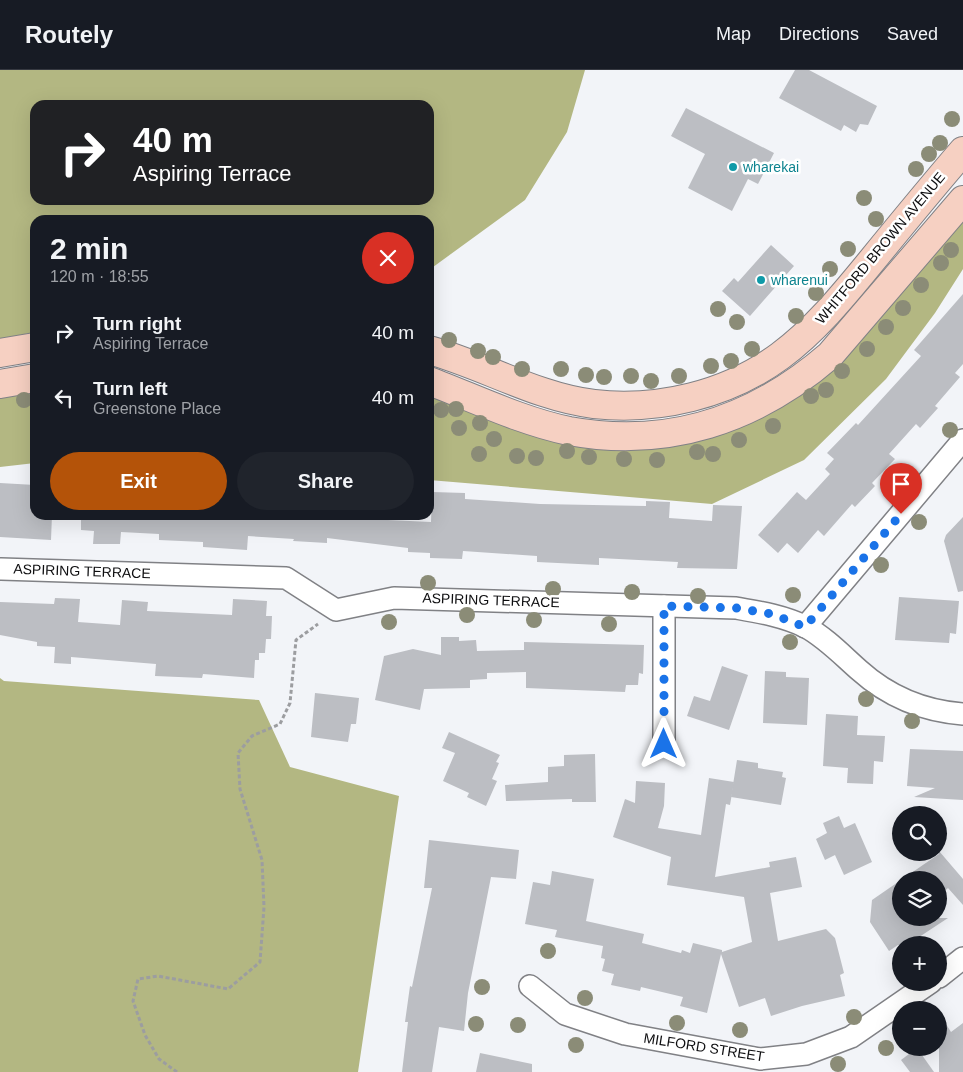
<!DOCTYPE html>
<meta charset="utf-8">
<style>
:root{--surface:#171b24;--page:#20242c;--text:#f1f3f6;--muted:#9ea1a6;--line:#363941;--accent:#b45309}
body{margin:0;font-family:Arial,sans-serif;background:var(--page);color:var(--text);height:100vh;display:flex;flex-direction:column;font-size:19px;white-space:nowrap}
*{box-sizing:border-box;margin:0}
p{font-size:16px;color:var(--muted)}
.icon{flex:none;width:28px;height:28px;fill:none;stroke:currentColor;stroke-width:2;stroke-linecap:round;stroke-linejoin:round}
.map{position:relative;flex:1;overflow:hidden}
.sheet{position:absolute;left:30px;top:145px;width:404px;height:305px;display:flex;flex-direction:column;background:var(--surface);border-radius:15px;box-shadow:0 5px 20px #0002}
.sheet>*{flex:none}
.hud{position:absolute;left:30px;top:30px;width:404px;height:105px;border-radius:15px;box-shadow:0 5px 20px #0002;background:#202124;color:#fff;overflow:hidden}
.fabs{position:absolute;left:892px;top:736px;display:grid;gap:10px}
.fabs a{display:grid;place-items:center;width:55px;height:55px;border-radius:50%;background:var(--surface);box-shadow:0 5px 20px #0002;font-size:25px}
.pin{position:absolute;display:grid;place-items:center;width:42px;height:42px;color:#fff;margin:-51px -21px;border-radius:50% 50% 50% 0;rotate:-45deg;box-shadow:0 0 5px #0007}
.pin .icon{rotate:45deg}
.me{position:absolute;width:55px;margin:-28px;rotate:0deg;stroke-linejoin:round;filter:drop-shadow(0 0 4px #0008)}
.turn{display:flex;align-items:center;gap:18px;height:105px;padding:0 20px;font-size:22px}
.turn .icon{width:65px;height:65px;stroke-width:2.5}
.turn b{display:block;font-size:35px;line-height:42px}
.round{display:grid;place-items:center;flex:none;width:52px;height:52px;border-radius:26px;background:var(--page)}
.overview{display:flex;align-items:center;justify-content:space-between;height:85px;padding:0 20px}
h1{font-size:30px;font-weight:700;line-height:38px}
.cta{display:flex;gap:10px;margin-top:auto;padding:10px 20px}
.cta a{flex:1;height:58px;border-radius:30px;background:var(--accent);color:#fff;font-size:20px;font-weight:700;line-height:58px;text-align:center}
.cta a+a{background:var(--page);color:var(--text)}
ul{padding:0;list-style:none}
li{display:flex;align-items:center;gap:15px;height:65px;padding:0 20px}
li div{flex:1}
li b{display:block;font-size:19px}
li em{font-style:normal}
header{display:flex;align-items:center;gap:30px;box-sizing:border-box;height:70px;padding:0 25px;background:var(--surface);border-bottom:1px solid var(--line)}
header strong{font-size:24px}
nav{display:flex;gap:28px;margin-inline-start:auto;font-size:18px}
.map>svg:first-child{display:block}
.forest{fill:#b3b782;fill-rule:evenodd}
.building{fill:#bcbec3}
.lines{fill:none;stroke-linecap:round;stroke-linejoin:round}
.street-casing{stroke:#808185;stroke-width:24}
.secondary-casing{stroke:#808185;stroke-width:30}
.path{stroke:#9c9da0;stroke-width:3;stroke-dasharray:4 2.5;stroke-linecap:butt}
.street{stroke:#fff;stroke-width:21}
.secondary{stroke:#f6d0c2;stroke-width:28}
.tree{fill:#8b8c77}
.route{stroke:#1a73e8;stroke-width:9;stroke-dasharray:0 16.2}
.culture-dot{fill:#0f9aa8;stroke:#fff;stroke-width:2}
.labels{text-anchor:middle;stroke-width:5;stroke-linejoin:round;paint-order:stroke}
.culture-label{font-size:14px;fill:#0d838f;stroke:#fff;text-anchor:start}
.street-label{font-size:14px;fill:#0e0e10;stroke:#fff}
</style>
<header>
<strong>Routely</strong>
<nav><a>Map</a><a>Directions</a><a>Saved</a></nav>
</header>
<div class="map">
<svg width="963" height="1002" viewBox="0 0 963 1002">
<rect width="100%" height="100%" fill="#f2f4f8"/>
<g class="forest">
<path d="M0,0h585l-18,62 -42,68 -96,70v-50h-394v112l-35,7zM35,35h394v95h-394z"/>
<path d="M963,144v55l-28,44 -49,66 -82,81 -92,44 -283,-24v-89l104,40 206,-6z"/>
<path d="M35,318v75l-35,4v-73z"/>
<path d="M0,608l4,3 255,19 31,67 109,29 -41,276h-358z"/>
</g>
<g class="building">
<path d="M795,0h14l68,36 -9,19 -8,-1 -4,8 -12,-7 -3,6 -62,-33z"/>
<path d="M686,38l88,45 -16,31 -10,-5 -16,32 -44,-23 17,-34 -34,-18z"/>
<path d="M771,175l23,21 -44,50 -28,-25 12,-13 4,4z"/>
<path d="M963,224v70l-8,9 5,4 -25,29 3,2 -18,20 -4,-4 -27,30 6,5 -23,24 3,3 -20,21 -3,-3 -28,32 -6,-6 -20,23 -11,-10 -9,10 -20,-18 39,-43 9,8 24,-26 -5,-5 9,-10 -7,-6 29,-30 2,2 63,-69 -7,-6z"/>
<path d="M0,413l35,2v30h17l-1,25 -51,-3z"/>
<path d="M432,422l33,1v6l75,5 106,2v-5l24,1 -1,16 43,3 1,-16 29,1 -5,63 -60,-1 1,-6 -79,-4v7l-62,-3v-6l-74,-5 -1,8 -32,-1v-5l-22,-1v-4l-81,-10v5l-34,-2 1,-2 -46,-3 -1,14 -44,-3v-5l-44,-2v-6l-38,-2 -1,12h-27l1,-13 -13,-1v-15h307v5l43,2z"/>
<path d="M963,447v74l-5,1 -14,-51 2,-6z"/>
<path d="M899,527l60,4 -3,33 -6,-1 -1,10 -54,-3z"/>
<path d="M55,528l25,1 -2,23 42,3 2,-25 26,2 -1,9 85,4 1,-16 34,2 -1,15h6l-1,23h-5l-1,14h-6v7h-4l-1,18 -51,-4 -1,4 -47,-2 1,-12 -85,-7v7l-17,-1 1,-16 -18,-1v-4l-37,-7v-33l54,2z"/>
<path d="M441,567h18v4l17,-1 1,11 47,-1v-8l120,3 -1,29 -4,-1 -1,12h-12l-1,7 -99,-4v-16l-39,1v6l-17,1v8l-46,1 -4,21 -45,-10 9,-44 29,-7 28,6z"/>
<path d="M722,596l26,9 -19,55 -42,-14 7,-20 16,5z"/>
<path d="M765,601l21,1v5l23,1 -2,47 -44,-2z"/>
<path d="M315,623l44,5 -3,26h-5l-3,18 -37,-5z"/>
<path d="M826,644l32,2 -1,19 28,1 -2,26 -9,-1 -1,23 -26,-1 1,-15 -25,-2z"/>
<path d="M449,662l51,23 -4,7 3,1 -7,16 5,2 -11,25 -19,-9 2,-4 -26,-12 12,-28 -13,-5z"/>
<path d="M910,679l53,2v49l-49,-3 21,-9 -28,-2z"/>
<path d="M595,684l1,48h-24v-3l-66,2 -1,-16 43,-3v-15l16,-1v-11z"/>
<path d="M737,690l21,3v5l25,4 -1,5 4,1 -5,27 -50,-8z"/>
<path d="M709,708l25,4 -4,23 -4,-1 -11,73 55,-10 -1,-5 27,-5 6,30 -32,6 8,48 48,-12 9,9 9,35 -4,2 5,21 -43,10 -31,10 -6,-18 -26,9 -18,-53 -14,59 -27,-7 3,-9 -42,-10 -1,4 -29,-6 3,-11 -12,-3 3,-12 -4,-1 2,-12 -48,-9 2,-7 -32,-6 8,-42 17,3 2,-14 42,8 -8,42 58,13 -2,9 39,10 1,-3 8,3 3,-10 29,7v2l30,-10 -8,-45 -77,-12 4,-28 -58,-20 12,-38 10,4 1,-22 29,2 -1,23 -6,22 43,7z"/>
<path d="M839,746l5,12 11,-5 17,39 -28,13 -9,-20 -10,5 -9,-21 11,-6 -4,-10z"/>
<path d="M429,770l90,10 -3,29 -25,-2 -23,116 -4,38 -25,-4 -7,45h-30l6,-50h-3l5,-36 2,1 20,-99h-8z"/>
<path d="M939,781l24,28v26l-15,-17 -9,8v-16h-38l38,-26z"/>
<path d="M901,810v38h47l-41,27h-9l-9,6 -19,-29 2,-22z"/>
<path d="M939,943l12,19 12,-9v49h-24z"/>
<path d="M917,978l17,24h-24l-9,-12z"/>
<path d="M480,983l52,11v8h-56z"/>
</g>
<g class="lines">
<defs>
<g id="street">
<path d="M1,499l285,9 50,32 58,-12 342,10c23,4 48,8 70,19 20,11 36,28 53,43 30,27 64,41 104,44"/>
<path d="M805,557l158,-187"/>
<path d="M664,674v-138"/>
<path d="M939,907l24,-19"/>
<path d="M530,916l35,28 60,20 135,25 46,-5 45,-17 80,-55"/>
</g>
<g id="secondary">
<path d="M429,280c55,15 107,47 165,54 64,7 133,-9 186,-48 34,-25 62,-59 89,-92 31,-38 62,-76 94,-113"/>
<path d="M0,283l35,-6"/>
<path d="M429,311c45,17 92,40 140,50 98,18 186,-11 261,-76l133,-155"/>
<path d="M0,314l35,-6"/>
</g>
</defs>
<use href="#street" class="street-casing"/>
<use href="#secondary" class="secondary-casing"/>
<path class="path" d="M177,1002l-18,-13 -14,-24 -12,-34 5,-22 20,-3 70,13 32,-27 4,-55 -2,-47 -22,-71 -2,-36 14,-17 28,-12 10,-21 6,-63 22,-16"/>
<use href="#street" class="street"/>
<use href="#secondary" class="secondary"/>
</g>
<g class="tree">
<circle cx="952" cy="49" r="8"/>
<circle cx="940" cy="73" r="8"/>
<circle cx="929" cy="84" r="8"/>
<circle cx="916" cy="99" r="8"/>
<circle cx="864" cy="128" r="8"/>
<circle cx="876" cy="149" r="8"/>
<circle cx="848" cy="179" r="8"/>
<circle cx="951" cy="180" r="8"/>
<circle cx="941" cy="193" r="8"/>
<circle cx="830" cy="199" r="8"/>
<circle cx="921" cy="215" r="8"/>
<circle cx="816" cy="223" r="8"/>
<circle cx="903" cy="238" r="8"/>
<circle cx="718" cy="239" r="8"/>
<circle cx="796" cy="246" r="8"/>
<circle cx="737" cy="252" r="8"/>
<circle cx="886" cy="257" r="8"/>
<circle cx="449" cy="270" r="8"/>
<circle cx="752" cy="279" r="8"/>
<circle cx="867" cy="279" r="8"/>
<circle cx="478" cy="281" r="8"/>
<circle cx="493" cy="287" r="8"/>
<circle cx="731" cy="291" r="8"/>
<circle cx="711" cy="296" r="8"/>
<circle cx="522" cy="299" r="8"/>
<circle cx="561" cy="299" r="8"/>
<circle cx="842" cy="301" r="8"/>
<circle cx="586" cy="305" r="8"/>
<circle cx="631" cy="306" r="8"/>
<circle cx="679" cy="306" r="8"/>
<circle cx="604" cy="307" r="8"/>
<circle cx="651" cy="311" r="8"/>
<circle cx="826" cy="320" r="8"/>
<circle cx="811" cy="326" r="8"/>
<circle cx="24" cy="330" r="8"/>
<circle cx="456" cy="339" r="8"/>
<circle cx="441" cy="340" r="8"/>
<circle cx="480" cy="353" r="8"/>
<circle cx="773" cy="356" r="8"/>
<circle cx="459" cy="358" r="8"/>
<circle cx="950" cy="360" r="8"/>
<circle cx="494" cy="369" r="8"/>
<circle cx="739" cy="370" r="8"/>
<circle cx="567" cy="381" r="8"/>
<circle cx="697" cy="382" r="8"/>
<circle cx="479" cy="384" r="8"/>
<circle cx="713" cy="384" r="8"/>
<circle cx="517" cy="386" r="8"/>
<circle cx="589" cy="387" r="8"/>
<circle cx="536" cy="388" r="8"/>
<circle cx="624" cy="389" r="8"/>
<circle cx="657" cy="390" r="8"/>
<circle cx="906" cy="417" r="8"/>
<circle cx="919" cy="452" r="8"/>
<circle cx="881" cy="495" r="8"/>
<circle cx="428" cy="513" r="8"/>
<circle cx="553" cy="519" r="8"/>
<circle cx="632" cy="522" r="8"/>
<circle cx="793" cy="525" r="8"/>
<circle cx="698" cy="526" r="8"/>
<circle cx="467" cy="545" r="8"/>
<circle cx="534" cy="550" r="8"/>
<circle cx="389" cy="552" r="8"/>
<circle cx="609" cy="554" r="8"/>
<circle cx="790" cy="572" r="8"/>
<circle cx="866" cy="629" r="8"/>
<circle cx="912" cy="651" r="8"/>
<circle cx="548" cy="881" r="8"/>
<circle cx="482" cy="917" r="8"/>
<circle cx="585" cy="928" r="8"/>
<circle cx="854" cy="947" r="8"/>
<circle cx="677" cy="953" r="8"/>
<circle cx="476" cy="954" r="8"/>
<circle cx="518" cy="955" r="8"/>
<circle cx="740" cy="960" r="8"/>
<circle cx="576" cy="975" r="8"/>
<circle cx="886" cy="978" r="8"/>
<circle cx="838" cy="994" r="8"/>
</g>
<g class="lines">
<path class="route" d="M664,674v-138l72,2 36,6 33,13 96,-113"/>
</g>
<g class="culture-dot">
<circle cx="733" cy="97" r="5"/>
<circle cx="761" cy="210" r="5"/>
</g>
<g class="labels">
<g class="culture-label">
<text x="743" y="102">wharekai</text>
<text x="771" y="215">wharenui</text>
</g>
<g class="street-label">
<text transform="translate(880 178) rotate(-50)" y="5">WHITFORD BROWN AVENUE</text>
<text transform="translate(82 501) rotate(2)" y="5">ASPIRING TERRACE</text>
<text transform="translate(491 530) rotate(2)" y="5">ASPIRING TERRACE</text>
<text transform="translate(704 977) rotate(9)" y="5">MILFORD STREET</text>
</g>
</g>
</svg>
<div class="fabs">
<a><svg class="icon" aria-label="search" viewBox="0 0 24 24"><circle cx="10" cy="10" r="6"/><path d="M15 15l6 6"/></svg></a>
<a><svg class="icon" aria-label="layers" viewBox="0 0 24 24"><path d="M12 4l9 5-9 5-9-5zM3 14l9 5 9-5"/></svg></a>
<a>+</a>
<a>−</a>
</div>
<div class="pin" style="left:901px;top:444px;background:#d93025"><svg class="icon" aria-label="arrive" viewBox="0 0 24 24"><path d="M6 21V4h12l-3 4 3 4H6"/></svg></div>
<svg class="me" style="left:664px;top:674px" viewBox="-20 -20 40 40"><path d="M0-17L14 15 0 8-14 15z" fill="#1a73e8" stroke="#fff" stroke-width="4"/></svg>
<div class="hud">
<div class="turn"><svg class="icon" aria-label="right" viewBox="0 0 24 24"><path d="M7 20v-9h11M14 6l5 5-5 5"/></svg><div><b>40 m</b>Aspiring Terrace</div></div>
</div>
<section class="sheet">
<div class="overview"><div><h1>2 min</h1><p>120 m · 18:55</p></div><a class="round" style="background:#d93025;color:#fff"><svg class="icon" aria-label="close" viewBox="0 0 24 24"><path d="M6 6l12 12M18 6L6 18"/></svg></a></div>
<ul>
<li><svg class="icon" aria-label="right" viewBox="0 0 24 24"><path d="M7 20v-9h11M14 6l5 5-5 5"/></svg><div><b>Turn right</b><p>Aspiring Terrace</p></div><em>40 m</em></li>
<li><svg class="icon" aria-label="left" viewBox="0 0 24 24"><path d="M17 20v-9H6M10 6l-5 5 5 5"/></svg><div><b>Turn left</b><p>Greenstone Place</p></div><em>40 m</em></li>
</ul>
<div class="cta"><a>Exit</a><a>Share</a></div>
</section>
</div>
